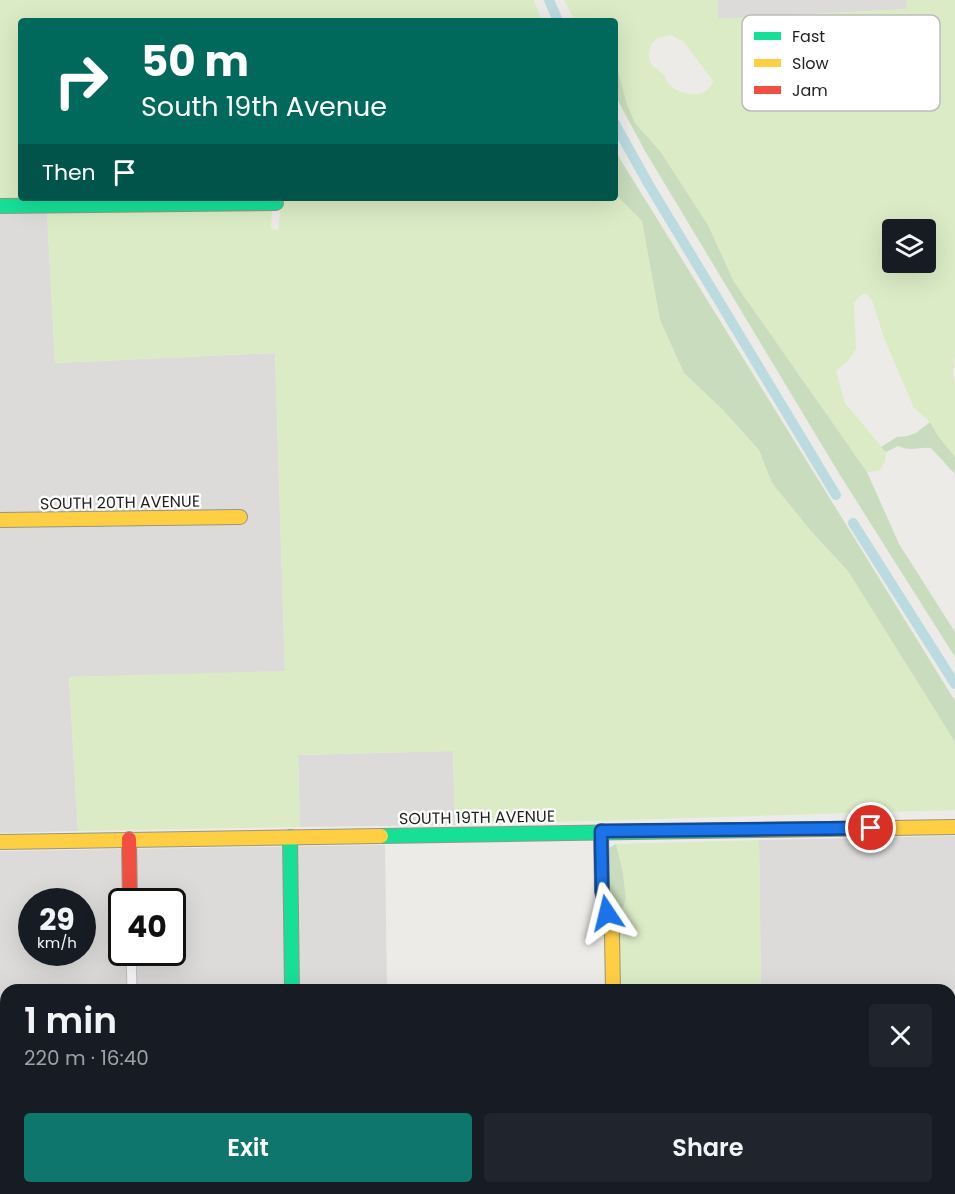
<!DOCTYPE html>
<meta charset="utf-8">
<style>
:root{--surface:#171b24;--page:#20242c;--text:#f1f3f6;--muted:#9ea1a6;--accent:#0f766e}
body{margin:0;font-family:Poppins,sans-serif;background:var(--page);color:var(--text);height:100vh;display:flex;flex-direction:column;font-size:22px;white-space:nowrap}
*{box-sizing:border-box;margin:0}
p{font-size:20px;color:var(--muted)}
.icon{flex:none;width:33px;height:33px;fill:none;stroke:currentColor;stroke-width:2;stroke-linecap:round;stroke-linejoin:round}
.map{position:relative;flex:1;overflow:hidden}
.side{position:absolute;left:0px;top:984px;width:956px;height:210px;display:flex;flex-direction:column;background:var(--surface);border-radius:18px 18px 0 0;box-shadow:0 6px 24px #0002}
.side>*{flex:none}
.banner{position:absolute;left:18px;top:18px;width:600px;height:183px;border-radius:6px;box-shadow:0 6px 24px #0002;background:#00695c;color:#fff;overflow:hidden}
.fabs{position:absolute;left:882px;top:219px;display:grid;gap:12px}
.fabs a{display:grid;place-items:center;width:54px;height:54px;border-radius:6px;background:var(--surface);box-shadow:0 6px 24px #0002;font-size:30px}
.speed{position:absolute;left:18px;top:888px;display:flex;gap:12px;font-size:30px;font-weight:700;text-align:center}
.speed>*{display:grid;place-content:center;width:78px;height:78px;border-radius:50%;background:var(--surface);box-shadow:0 6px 24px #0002;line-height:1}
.speed small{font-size:15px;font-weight:400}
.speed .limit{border:3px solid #111;border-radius:9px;background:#fff;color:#111}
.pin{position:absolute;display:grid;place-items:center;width:51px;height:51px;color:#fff;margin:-26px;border:3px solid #fff;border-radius:50%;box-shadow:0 2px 6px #0007}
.me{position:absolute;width:66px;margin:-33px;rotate:350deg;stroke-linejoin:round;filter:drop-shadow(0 0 4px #0008)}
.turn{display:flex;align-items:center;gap:21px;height:126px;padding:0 24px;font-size:27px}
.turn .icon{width:78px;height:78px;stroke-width:2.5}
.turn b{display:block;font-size:42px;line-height:51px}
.then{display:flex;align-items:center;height:57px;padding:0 24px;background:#0003;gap:12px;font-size:22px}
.round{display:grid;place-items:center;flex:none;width:63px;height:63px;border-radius:6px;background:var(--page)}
.overview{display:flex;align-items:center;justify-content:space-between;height:102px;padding:0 24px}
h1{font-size:36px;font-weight:600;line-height:45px}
.primary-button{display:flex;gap:12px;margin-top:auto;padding:12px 24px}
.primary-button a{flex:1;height:69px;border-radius:6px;background:var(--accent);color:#fff;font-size:24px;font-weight:600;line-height:69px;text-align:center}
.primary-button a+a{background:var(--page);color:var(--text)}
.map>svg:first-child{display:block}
.residential{fill:#dcdbd9;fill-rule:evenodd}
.grass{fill:#dbebc6;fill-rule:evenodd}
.forest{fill:#c9dcbd}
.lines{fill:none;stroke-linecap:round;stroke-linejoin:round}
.canal{stroke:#bbdbe1;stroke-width:10}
.street-casing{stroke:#c6c5c4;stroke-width:11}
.fast-casing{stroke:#97977f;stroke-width:16}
.slow-casing{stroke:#97977f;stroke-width:16}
.jam-casing{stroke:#97977f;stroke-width:16}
.street{stroke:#fcfcfc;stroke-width:9}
.fast{stroke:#16e098;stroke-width:14}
.slow{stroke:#ffcf43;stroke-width:14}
.jam{stroke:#f24e42;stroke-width:14}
.route-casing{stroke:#114b97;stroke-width:15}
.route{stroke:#1a73e8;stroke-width:10}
.labels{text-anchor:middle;stroke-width:4.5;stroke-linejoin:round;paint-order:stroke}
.street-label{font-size:16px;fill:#1f1f1f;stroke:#fff}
.key{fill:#fff;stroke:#bcbcbc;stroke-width:1.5}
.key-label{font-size:16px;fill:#1f1f1f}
</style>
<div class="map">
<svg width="955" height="1194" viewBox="0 0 955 1194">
<rect width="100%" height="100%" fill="#edebe8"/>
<g class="residential">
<path d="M718,0h189v9l-189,10z"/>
<path d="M47,210l8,153 220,-10 10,319 -216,5 9,154 -78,2v-622z"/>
<path d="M453,751l2,74 -155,2 -2,-72z"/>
<path d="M955,836v358h-955v-343l385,-6 2,145h-381v198h944v-198h-189l-2,-150zM32,902h50v50h-50zM122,902h50v50h-50z"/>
</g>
<g class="grass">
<path d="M0,0h534l8,21h-521v177h165l-186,3z"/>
<path d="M564,0h154v19l188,-10 1,-9h48v356l-2,19 2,9v73l-17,-21 -8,-14 -16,-14 -30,-70 -12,-38 -5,-6h-5l-8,9 2,46 -8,12 -12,10 9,32 41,49 -1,10 -6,9 -12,1 -133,-190 -26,-57 -48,-74 -25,-28 -8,-19 -12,-44v-39h-40zM670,35l13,6 30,40c-5,19 -33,15 -44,3 -3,-3 -3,-6 -5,-9 -5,-6 -15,-9 -15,-18 -1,-4 2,-10 3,-14l6,-5zM892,230h34v32h-34z"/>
<path d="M615,194l27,27 18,99 24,53 39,37 36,40 13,33 39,48 37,40 107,171v68l-500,15 -2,-74 -155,4 2,72 -222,4 -9,-154 216,-6 -10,-318 -220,10 -8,-153h225l-1,19 7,1 4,-32h333z"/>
<path d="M759,840l2,150h-139l-5,-66 9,-25 -3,-26 -7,-29z"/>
</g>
<g class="forest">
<path d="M615,60l12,44 8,19 25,28 48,74 26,57 133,190 32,72 56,88v25l-115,-182 -195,-324 -30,-56z"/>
<path d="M617,154l338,547v41l-107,-171 -37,-40 -39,-48 -13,-33 -36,-40 -39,-37 -24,-53 -18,-99 -27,-27v-36z"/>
<path d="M930,422l8,14 17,21v17l-24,-26c-15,-1 -18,4 -33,-2l-12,6 -5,-5 16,-10 10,-1 9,-3z"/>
<path d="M616,844l7,29 3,26 -9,25 -9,-35 -1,-40z"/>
</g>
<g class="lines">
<g class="canal">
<path d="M549,0l9,21"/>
<path d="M615,124l34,61 187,310"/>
<path d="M853,523l102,161"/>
</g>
<defs>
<g id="street">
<path d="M131,952l1,38"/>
<path d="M298,1188v6"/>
<path d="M615,1188v6"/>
</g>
<g id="fast">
<path d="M0,206l276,-3"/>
<path d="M381,836l376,-6"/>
<path d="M290,837l2,153"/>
</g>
<g id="slow">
<path d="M0,520l240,-3"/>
<path d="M757,830l198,-3"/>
<path d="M601,831l1,60 10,43 1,56"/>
<path d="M0,842l381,-6"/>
</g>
<path id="jam" d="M129,839l1,63"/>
</defs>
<use href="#street" class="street-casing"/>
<use href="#fast" class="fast-casing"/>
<use href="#slow" class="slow-casing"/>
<use href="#jam" class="jam-casing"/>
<use href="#street" class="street"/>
<use href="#fast" class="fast"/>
<use href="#slow" class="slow"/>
<use href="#jam" class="jam"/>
</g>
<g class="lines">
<defs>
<path id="route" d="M607,913l-5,-22 -1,-60 270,-3"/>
</defs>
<use href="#route" class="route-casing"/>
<use href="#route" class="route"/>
</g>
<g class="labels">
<g class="street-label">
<text transform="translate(120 502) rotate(-1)" y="6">SOUTH 20TH AVENUE</text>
<text transform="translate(477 817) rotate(-1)" y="6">SOUTH 19TH AVENUE</text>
</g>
</g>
<rect x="742" y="15" width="198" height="96" rx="9" class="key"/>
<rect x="754" y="32" width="27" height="8" fill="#16e098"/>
<rect x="754" y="59" width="27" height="8" fill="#ffcf43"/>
<rect x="754" y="86" width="27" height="8" fill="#f24e42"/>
<g class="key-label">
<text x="792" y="42">Fast</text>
<text x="792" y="69">Slow</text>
<text x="792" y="96">Jam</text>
</g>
</svg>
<div class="fabs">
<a><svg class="icon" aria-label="layers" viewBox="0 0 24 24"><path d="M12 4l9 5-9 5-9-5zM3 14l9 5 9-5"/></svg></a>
</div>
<div class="speed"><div>29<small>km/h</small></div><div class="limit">40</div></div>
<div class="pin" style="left:871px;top:828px;background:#d93025"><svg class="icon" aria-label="arrive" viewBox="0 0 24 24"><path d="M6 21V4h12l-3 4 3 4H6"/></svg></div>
<svg class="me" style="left:607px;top:913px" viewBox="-20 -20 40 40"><path d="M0-17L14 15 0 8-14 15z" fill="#1a73e8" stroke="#fff" stroke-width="4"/></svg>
<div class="banner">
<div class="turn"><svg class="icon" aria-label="right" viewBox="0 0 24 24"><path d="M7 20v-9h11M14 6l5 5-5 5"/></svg><div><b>50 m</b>South 19th Avenue</div></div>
<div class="then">Then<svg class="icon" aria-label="arrive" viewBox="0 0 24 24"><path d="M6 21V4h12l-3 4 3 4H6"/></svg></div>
</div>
<section class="side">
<div class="overview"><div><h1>1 min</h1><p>220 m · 16:40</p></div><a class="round"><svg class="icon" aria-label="close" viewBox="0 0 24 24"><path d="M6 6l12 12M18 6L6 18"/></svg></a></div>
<div class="primary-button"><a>Exit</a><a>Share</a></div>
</section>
</div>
